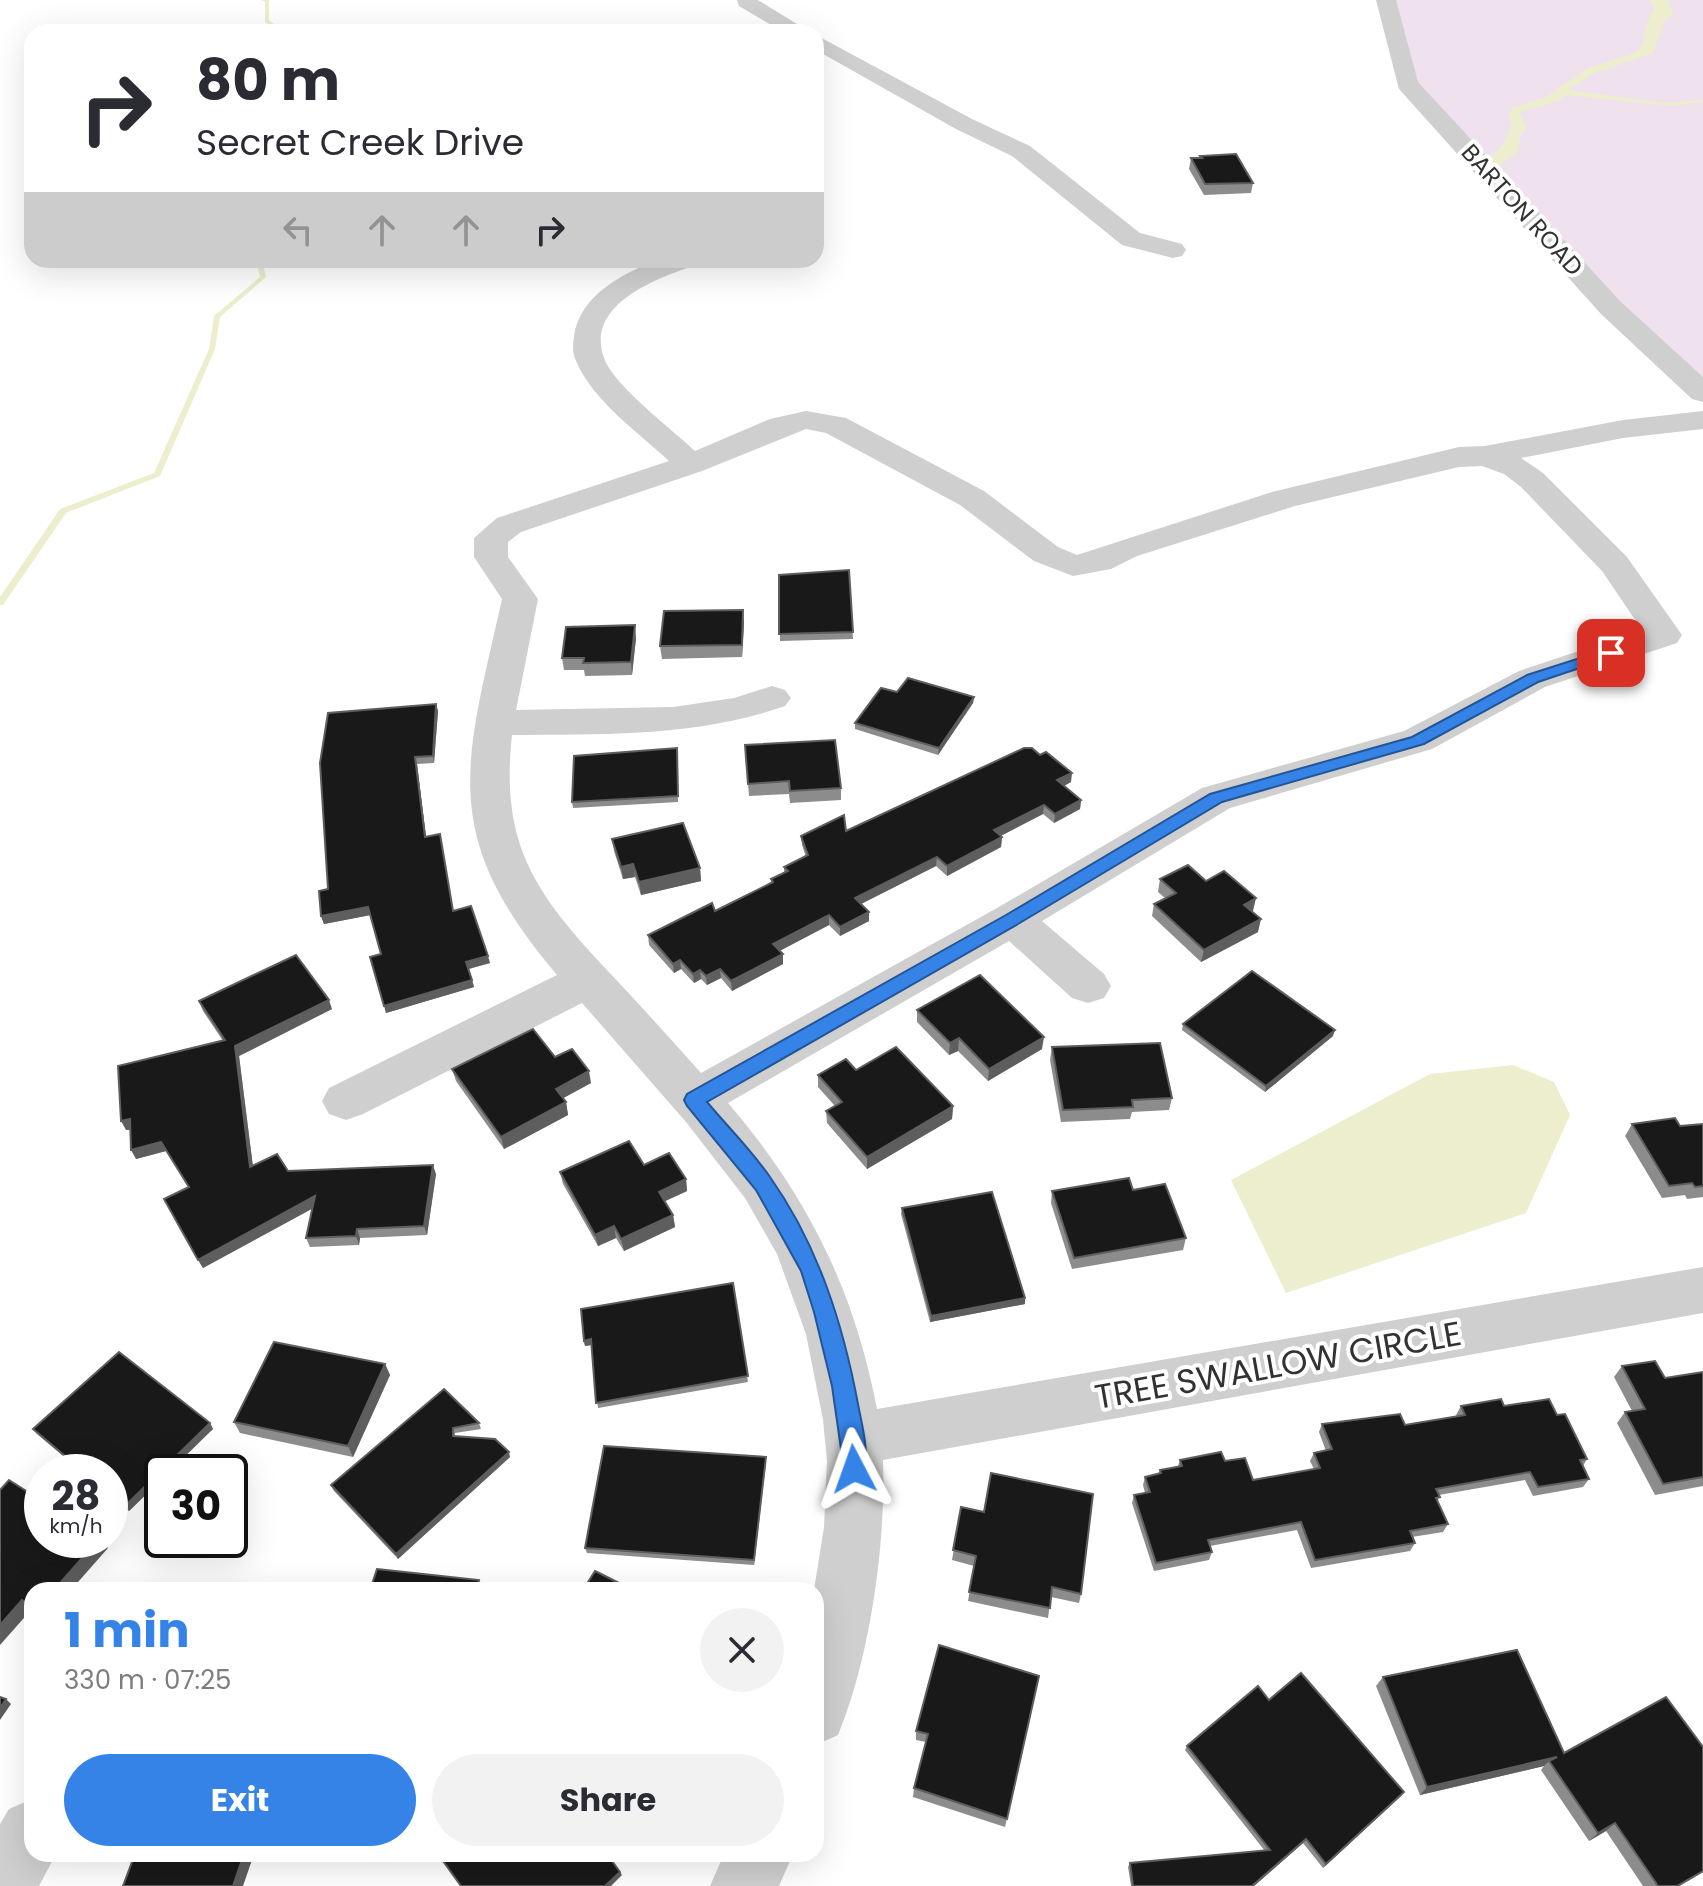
<!DOCTYPE html>
<meta charset="utf-8">
<style>
:root{--surface:#fff;--page:#f2f2f3;--text:#2b2b33;--muted:#7c7c81;--accent:#3683e8}
body{margin:0;font-family:Poppins,sans-serif;background:var(--page);color:var(--text);height:100vh;display:flex;flex-direction:column;font-size:30px;white-space:nowrap}
*{box-sizing:border-box;margin:0}
p{font-size:26px;color:var(--muted)}
.icon{flex:none;width:44px;height:44px;fill:none;stroke:currentColor;stroke-width:2;stroke-linecap:round;stroke-linejoin:round}
.map{position:relative;flex:1;overflow:hidden}
.side{position:absolute;left:24px;top:1582px;width:800px;height:280px;display:flex;flex-direction:column;background:var(--surface);border-radius:24px;box-shadow:0 8px 32px #0002}
.side>*{flex:none}
.guide{position:absolute;left:24px;top:24px;width:800px;height:244px;border-radius:24px;box-shadow:0 8px 32px #0002;background:#fff;color:var(--text);overflow:hidden}
.speed{position:absolute;left:24px;top:1454px;display:flex;gap:16px;font-size:40px;font-weight:700;text-align:center}
.speed>*{display:grid;place-content:center;width:104px;height:104px;border-radius:50%;background:var(--surface);box-shadow:0 8px 32px #0002;line-height:1}
.speed small{font-size:20px;font-weight:400}
.speed .limit{border:4px solid #111;border-radius:12px;background:#fff;color:#111}
.pin{position:absolute;display:grid;place-items:center;width:68px;height:68px;color:#fff;margin:-34px;border-radius:16px;box-shadow:0 4px 12px #0006}
.me{position:absolute;width:88px;margin:-44px;rotate:356deg;stroke-linejoin:round;filter:drop-shadow(0 0 6px #0008)}
.turn{display:flex;align-items:center;gap:28px;height:168px;padding:0 40px;font-size:36px}
.turn .icon{width:104px;height:104px;stroke-width:2.5}
.turn b{display:block;font-size:56px;line-height:68px}
.lanes{display:flex;align-items:center;height:76px;padding:0 40px;background:#0003;justify-content:center;gap:40px;direction:ltr}
.lanes .off{opacity:.35}
.round{display:grid;place-items:center;flex:none;width:84px;height:84px;border-radius:42px;background:var(--page)}
.head{display:flex;align-items:center;justify-content:space-between;height:136px;padding:0 40px}
h1{font-size:48px;font-weight:700;line-height:60px;color:var(--accent)}
.action{display:flex;gap:16px;margin-top:auto;padding:16px 40px}
.action a{flex:1;height:92px;border-radius:48px;background:var(--accent);color:#fff;font-size:32px;font-weight:700;line-height:92px;text-align:center}
.action a+a{background:var(--page);color:var(--text)}
.map>svg:first-child{display:block}
.green{fill:#efe1ed}
.water{fill:#edeece}
.lines{fill:none;stroke-linecap:round;stroke-linejoin:round}
.stream{fill:#edeece;fill-rule:evenodd}
.minor{fill:#cfcfcf;fill-rule:evenodd}
.wall{fill:#8c8c8c}
.shaded-wall{fill:#5e5e5e}
.building{fill:#191919;stroke:#5e5e5e;stroke-width:2}
.route{fill:#3683e8;stroke:#235597;stroke-width:2}
.labels{text-anchor:middle;stroke-width:8;stroke-linejoin:round;paint-order:stroke}
.far-street-label{font-size:24px;fill:#323232;stroke:#fff}
.near-street-label{font-size:34px;fill:#323232;stroke:#fff}
</style>
<div class="map">
<svg width="1703" height="1886" viewBox="0 0 1703 1886">
<rect width="100%" height="100%" fill="#fff"/>
<path class="green" d="M1393,0h310v384l-84,-75 -205,-229z"/>
<g class="water">
<path d="M1650,0h18l5,14 -11,9 1,3 -10,27 -60,21 -25,16 97,13 38,-3v2l-31,4 -107,-11 -6,6 -39,11 6,16 -5,7 -4,18 -23,16 -8,-6 17,-19 9,-18 -3,-10 3,-8 34,-11 42,-29 47,-15 8,-9 3,-20 8,-14z"/>
<path d="M1513,1065l41,17 16,33 -44,98 -240,80 -55,-113 199,-106z"/>
</g>
<g class="lines">
<g class="stream">
<path d="M261,0h8v20l15,12h-5l-14,-10v-20z"/>
<path d="M256,260h6l4,17 -46,40 -5,32 -55,127 -94,37 -63,92h-3v-8l60,-88 94,-36 55,-124 5,-33 46,-39z"/>
</g>
<g class="minor">
<path d="M737,0h21l52,32h-27l-44,-26z"/>
<path d="M1376,0h20l22,82 203,220 82,75v25l-11,-3 -91,-85 -202,-225z"/>
<path d="M816,35l156,84 58,27 110,87 42,11 4,6 -4,6 -9,2 -51,-13 -110,-89 -56,-27 -140,-79z"/>
<path d="M657,260h40l-4,6c-38,13 -108,39 -89,92 9,27 69,72 91,93l75,-32 36,-8 40,7 138,73 74,56 19,8 195,-63 187,-45 26,-1 138,-26 80,-9v18l-80,9 -102,20 22,15 84,84 55,78 -5,8 -132,44 -113,62 -202,59 -188,113 62,53 7,12 -7,12 -16,5 -16,-5 -63,-57 -281,162c79,92 126,186 149,306l826,-142v46l-820,147c3,84 -13,198 -45,275l-22,10 -2,-155 10,-63 3,-66 -4,-41 -17,-86 -29,-80 -32,-56 -59,-76 -104,-119 -219,111 -17,6 -17,-6 -7,-13 7,-13 228,-113c-120,-141 -92,-210 -55,-376l-28,-42v-19l23,-20 172,-57c-31,-29 -76,-60 -93,-100 -4,-8 -3,-17 -2,-25 6,-41 48,-62 83,-76zM806,429l20,4 134,72 74,56 39,15 38,-7 26,-13 158,-50 164,-39 23,-1 22,8 17,13 81,84 40,59 -123,41 -115,60 -202,57 -205,120 -296,165c-31,-35 -63,-70 -95,-104 -71,-76 -106,-125 -94,-234 94,-1 184,2 273,-29l6,-8 -6,-8 -13,-4 -38,12 -61,9 -157,3 22,-111 -30,-42v-15l13,-10 181,-61z"/>
<path d="M32,1799v55h24l-17,32h-39v-62l9,-15z"/>
<path d="M724,1854h69l-14,32h-69z"/>
</g>
</g>
<g class="wall">
<path d="M1200,156l53,27 -2,10 -47,2 -15,-26 2,-11h9z"/>
<path d="M849,570l4,69 -73,2 -1,-66z"/>
<path d="M744,622l-2,35 -80,2 -2,-13z"/>
<path d="M636,638l-4,37 -47,1 -1,-6h-20l-2,-12z"/>
<path d="M897,692l77,5 -1,6 -35,52 -83,-26v-6z"/>
<path d="M436,704l2,7 -4,52 -17,1 9,73 28,74 36,52 -21,6 5,18 -88,26 -5,-59 -11,-39 -46,9 -3,-8 7,-27z"/>
<path d="M745,745l96,43v12l-51,3 -1,-9 -40,2z"/>
<path d="M677,748l1,54 -105,6 -1,-6z"/>
<path d="M1071,782l-7,4 17,14 -1,9 -26,14 -11,-9 -43,22 2,1 -1,10 -54,29 -11,-10 -75,38 8,17 -29,15 -11,-11 -50,26 4,13 -51,27 -11,-13 -14,7 -6,-6 -7,4 -13,-14 -7,4 -25,-28 -1,-10 67,-24 56,-28v-4l13,-7v-5l22,-10 -4,-12 -1,-9 45,-5z"/>
<path d="M612,839l88,29 1,13 -60,14 -6,-18 -12,2 -9,-28z"/>
<path d="M1160,879l46,2 47,30h-1l6,21 -57,30 -49,-46 2,-12 11,-6 -7,-6z"/>
<path d="M199,1001l133,8 -93,47 14,110 35,5 148,3 -9,61 -67,3 -1,7 -49,2 -4,-9 7,-30 -110,60 -39,-69 24,-12 -22,-36 -30,8 -6,-29h-4l97,-89 -20,-30z"/>
<path d="M917,1010l125,39 -54,32 -30,-30 -9,4 -32,-33z"/>
<path d="M1183,1024l150,12 -68,56 -83,-62z"/>
<path d="M1052,1047l120,51 -3,12 -37,2 -2,7 -69,3 -11,-62z"/>
<path d="M555,1057l36,26 -28,15 3,4 2,13 -64,34 -48,-68 -4,-12z"/>
<path d="M856,1070l97,36 -1,13 -85,50 -40,-46 -1,-12 9,-5 -17,-19v-12z"/>
<path d="M1632,1124l48,2 23,-2v73l-16,2 -2,-4 -23,3 -37,-62z"/>
<path d="M644,1165l42,14 1,12 -22,10 8,14 2,12 -51,24 -8,-13 -18,8 -35,-62 -3,-12z"/>
<path d="M1133,1190l53,48 -3,12 -111,19 -21,-66 1,-12z"/>
<path d="M902,1208l123,90v6l-95,18 -29,-108z"/>
<path d="M733,1283l15,99 -150,26 -7,-63 -6,1 -1,-5z"/>
<path d="M385,1364l5,11 -37,82 -113,-24 -6,-11z"/>
<path d="M1622,1366l43,12 38,-6v114l-48,9 -38,-72 8,-11 7,-1 -18,-34z"/>
<path d="M444,1389l35,34 2,6 -26,4v3l55,21 -112,102 -64,-68 -3,-6z"/>
<path d="M1461,1406h43l53,9 30,44 -4,7 6,13 -6,8 -50,9 -8,-16 -86,15 -1,6 10,23 -5,8 -31,5 3,6 -5,8 -99,17 -14,-38 -87,16 2,6 -3,8 -55,11 -22,-68 2,-8 11,-2 -2,-8 2,-8 13,-3 2,-4 18,-4 2,-6 45,1 28,19 61,-11 -4,-8 4,-8 12,-2 -7,-19 3,-8 83,1 52,-9 -1,-1z"/>
<path d="M210,1423l3,6 -51,43v7l-33,32 -19,-16v-23h-28l-45,-38 -4,-5z"/>
<path d="M766,1457l-12,108 -167,-12 -2,-5z"/>
<path d="M961,1507l120,87 -2,9 -28,-6 -3,21 -80,-17 6,-35 -22,-6z"/>
<path d="M1039,1676l-34,151 -92,-30 1,-9 12,-46 -10,-2v-9z"/>
<path d="M1383,1677l181,76 139,-6v125l-23,14h-37l-37,-55 -17,10 -48,-71 3,-4 -124,29 -44,-109z"/>
<path d="M1269,1700l132,96 -78,72 -20,-25 -49,43h-123l-3,-19 2,-4 135,-12 -80,-101 2,-4z"/>
</g>
<g class="shaded-wall">
<path d="M743,610l1,12 -2,35v-12z"/>
<path d="M635,625l1,13 -4,37 -1,-13z"/>
<path d="M974,697l-1,6 -35,52 1,-7z"/>
<path d="M436,704l2,7 -4,52 -1,-7z"/>
<path d="M415,757l2,7 10,80 -2,-7z"/>
<path d="M1072,773l-1,9 -15,8 1,-10z"/>
<path d="M1081,800l-1,9 -26,14 1,-9z"/>
<path d="M1044,805l-1,9 -50,26 1,-10z"/>
<path d="M1002,837l-1,10 -54,29v-10z"/>
<path d="M937,857l-1,9 -81,41v-9z"/>
<path d="M633,864l2,13 -12,2 -2,-12z"/>
<path d="M700,868l1,13 -60,14 -2,-13z"/>
<path d="M1256,898l-3,13 -12,6 3,-12z"/>
<path d="M368,907l3,8 -47,9 -3,-8z"/>
<path d="M869,912v9l-29,15v-9z"/>
<path d="M829,915v10l-55,29 -1,-10z"/>
<path d="M1261,919l-3,13 -57,30 3,-12z"/>
<path d="M783,954v10l-51,27 -1,-10z"/>
<path d="M488,956l2,7 -22,6 -2,-7z"/>
<path d="M680,960l1,9 -7,4 -1,-9z"/>
<path d="M720,969l1,9 -14,7 -1,-9z"/>
<path d="M700,970l1,9 -7,4 -1,-9z"/>
<path d="M472,980l2,7 -88,26 -2,-7z"/>
<path d="M329,1000l3,9 -93,47 15,120 -4,-9 -15,-121z"/>
<path d="M1335,1030l-2,6 -68,56 1,-6z"/>
<path d="M1044,1037l-2,12 -54,32 1,-12z"/>
<path d="M959,1038l-1,13 -9,4 1,-12z"/>
<path d="M589,1071l2,12 -33,18 -2,-12z"/>
<path d="M566,1102l2,13 -64,34 -3,-12z"/>
<path d="M953,1106l-1,13 -85,50v-12z"/>
<path d="M130,1119l4,10 -8,1 -5,-9z"/>
<path d="M161,1142l5,9 -30,8 -5,-9z"/>
<path d="M433,1165l3,9 -9,61 -3,-9z"/>
<path d="M686,1179l1,12 -26,12 -2,-11z"/>
<path d="M315,1196l4,9 -116,63 -5,-8z"/>
<path d="M673,1215l2,12 -51,24 -3,-12z"/>
<path d="M614,1226l2,12 -18,8 -3,-11z"/>
<path d="M357,1229l3,9 -1,7 -3,-9z"/>
<path d="M1025,1298v6l-95,18 1,-6z"/>
<path d="M591,1339l1,6 -7,1 -1,-5z"/>
<path d="M385,1364l5,11 -37,82 -5,-11z"/>
<path d="M210,1423l3,6 -44,43h-7v7l-33,32 -4,-5z"/>
<path d="M509,1452l1,5 -112,102 -2,-5z"/>
<path d="M766,1457v5l-12,103v-5z"/>
<path d="M98,1540h3l7,8 -37,42h-17z"/>
<path d="M479,1580l4,10h-7z"/>
<path d="M22,1600l9,10 -31,35v-20z"/>
<path d="M6,1699l5,5 -11,16v-12z"/>
<path d="M1557,1757l-8,4 -5,5 -124,29 7,-8z"/>
<path d="M1404,1792l-3,4 -78,72 3,-4z"/>
<path d="M1615,1823l-9,8 -17,10 9,-8z"/>
<path d="M1306,1839l-3,4 -49,43h-2z"/>
<path d="M244,1854h10l-11,32h-10z"/>
<path d="M620,1872l2,3 -11,11h-6z"/>
</g>
<g class="building">
<path d="M1236,154l17,29 -48,1 -14,-26h11l-2,-2z"/>
<path d="M849,570l4,62 -74,2v-59z"/>
<path d="M743,610l-1,35 -82,1 4,-35z"/>
<path d="M635,625l-4,37 -48,1 1,-5h-22l4,-31z"/>
<path d="M908,678l66,19 -35,51 -84,-25 26,-35 16,4z"/>
<path d="M436,704l-3,52 -18,1 10,80 15,-3 13,77 18,-5 17,50 -22,6 6,18 -88,26 -14,-49 11,-3 -13,-47 -47,9 -2,-25 9,-2 -8,-126 8,-50z"/>
<path d="M835,740l6,48 -51,3 -1,-10 -41,3 -3,-39z"/>
<path d="M677,748l1,48 -106,6 2,-46z"/>
<path d="M1024,748h8l8,7 6,-3 26,21 -15,7 24,20 -26,14 -11,-9 -50,25 8,7 -55,29 -10,-9 -82,41 14,14 -29,15 -11,-12 -56,29 10,10 -52,27 -11,-12 -14,7 -6,-6 -7,4 -13,-14 -7,4 -25,-29 64,-32 3,8 58,-29 -2,-3 17,-8 -4,-4 24,-12 -7,-19 43,-21 2,16z"/>
<path d="M683,823l17,45 -61,14 -6,-18 -12,3 -9,-28z"/>
<path d="M1188,865l18,16 18,-10 32,27 -12,7 17,14 -57,31 -50,-46 22,-11 -16,-14z"/>
<path d="M296,955l33,45 -94,46 15,121 27,-13 11,17 145,-6 -9,61 -67,3 -1,7 -50,2 9,-42 -117,64 -34,-61 25,-12 -28,-45 -30,8 -1,-31 -9,2 -3,-55 107,-26 -26,-39z"/>
<path d="M1252,971l83,59 -69,56 -83,-62z"/>
<path d="M980,975l64,62 -55,32 -30,-31 -9,5 -33,-33z"/>
<path d="M533,1029l22,28 17,-8 17,22 -33,18 10,13 -65,35 -49,-68z"/>
<path d="M1160,1043l12,55 -40,2 1,7 -70,3 -11,-63z"/>
<path d="M896,1047l57,59 -86,51 -41,-46 16,-9 -24,-27 28,-16 10,11z"/>
<path d="M1675,1118l5,8 23,-2v62l-8,1 -3,-4 -23,3 -37,-62z"/>
<path d="M629,1141l15,24 25,-12 17,26 -27,13 14,23 -52,24 -7,-13 -19,9 -35,-63z"/>
<path d="M1129,1178l4,12 32,-6 21,54 -112,20 -22,-67z"/>
<path d="M992,1192l33,106 -94,18 -29,-108z"/>
<path d="M733,1283l15,93 -152,27 -5,-64 -7,2 -3,-32z"/>
<path d="M274,1342l111,22 -37,82 -114,-24z"/>
<path d="M119,1352l91,71 -85,83 -15,-13v-21h-26l-51,-43z"/>
<path d="M1655,1361l10,17 38,-6v105l-40,7 -38,-72 20,-3 -23,-43z"/>
<path d="M444,1389l35,34 -26,5v8l42,3 14,13 -113,102 -65,-69z"/>
<path d="M1501,1399l3,7 45,-7 8,16 8,-1 22,45 -7,1 9,19 -51,8 -8,-15 -94,17 4,8 -4,1 12,26 -38,7 5,12 -100,17 -14,-38 -93,18 4,12 -56,11 -22,-68 16,-3 -5,-15 16,-4 -1,-3 22,-4 -2,-6 41,-8 4,9 20,-3 8,22 67,-12 -6,-15 18,-4 -10,-25 78,-10 5,11 60,-10 -4,-9z"/>
<path d="M604,1446l162,11 -12,103 -169,-12z"/>
<path d="M991,1473l102,21 -12,100 -29,-7 -2,21 -81,-16 7,-36 -23,-6 8,-43 23,5z"/>
<path d="M9,1480l33,21v39h56l-44,50h-22v17l-10,-7 -22,25v-135z"/>
<path d="M377,1569l102,11 -3,10h-106z"/>
<path d="M595,1571l38,19h-50z"/>
<path d="M939,1645l100,31 -32,143 -93,-31 14,-54 -12,-3z"/>
<path d="M1517,1650l47,103 102,-56 37,50v124l-26,15h-19l-43,-63 -17,10 -49,-72 8,-4 -130,30 -44,-110z"/>
<path d="M1301,1673l103,119 -78,72 -20,-25 -54,47h-119l-3,-23 140,-13 -83,-104 71,-60 11,14z"/>
<path d="M0,1697l6,2 -6,9z"/>
<path d="M135,1854h109l-11,32h-110z"/>
<path d="M438,1854h169l13,18 -15,14h-144z"/>
</g>
<path class="route" d="M1611,648l8,5 -3,3 -78,26 -114,62 -202,58 -204,122 -311,178c21,25 45,49 63,75 48,68 73,147 88,227 4,22 13,52 4,73l-8,3 -9,-3 -13,-91 -18,-74 -13,-41 -45,-81 -69,-84 -3,-6 3,-6 319,-179 204,-121 202,-57 115,-62z"/>
<g class="labels">
<g class="far-street-label">
<text transform="translate(1522 210) rotate(48)" y="8">BARTON ROAD</text>
</g>
<g class="near-street-label">
<text transform="translate(1278 1365) rotate(-10)" y="12">TREE SWALLOW CIRCLE</text>
</g>
</g>
</svg>
<div class="speed"><div>28<small>km/h</small></div><div class="limit">30</div></div>
<div class="pin" style="left:1611px;top:653px;background:#d93025"><svg class="icon" aria-label="arrive" viewBox="0 0 24 24"><path d="M6 21V4h12l-3 4 3 4H6"/></svg></div>
<svg class="me" style="left:854px;top:1469px" viewBox="-20 -20 40 40"><path d="M0-17L14 15 0 8-14 15z" fill="#3683e8" stroke="#fff" stroke-width="4"/></svg>
<div class="guide">
<div class="turn"><svg class="icon" aria-label="right" viewBox="0 0 24 24"><path d="M7 20v-9h11M14 6l5 5-5 5"/></svg><div><b>80 m</b>Secret Creek Drive</div></div>
<div class="lanes"><svg class="icon off" aria-label="left" viewBox="0 0 24 24"><path d="M17 20v-9H6M10 6l-5 5 5 5"/></svg><svg class="icon off" aria-label="ahead" viewBox="0 0 24 24"><path d="M12 20V5M6 11l6-6 6 6"/></svg><svg class="icon off" aria-label="ahead" viewBox="0 0 24 24"><path d="M12 20V5M6 11l6-6 6 6"/></svg><svg class="icon" aria-label="right" viewBox="0 0 24 24"><path d="M7 20v-9h11M14 6l5 5-5 5"/></svg></div>
</div>
<section class="side">
<div class="head"><div><h1>1 min</h1><p>330 m · 07:25</p></div><a class="round"><svg class="icon" aria-label="close" viewBox="0 0 24 24"><path d="M6 6l12 12M18 6L6 18"/></svg></a></div>
<div class="action"><a>Exit</a><a>Share</a></div>
</section>
</div>
